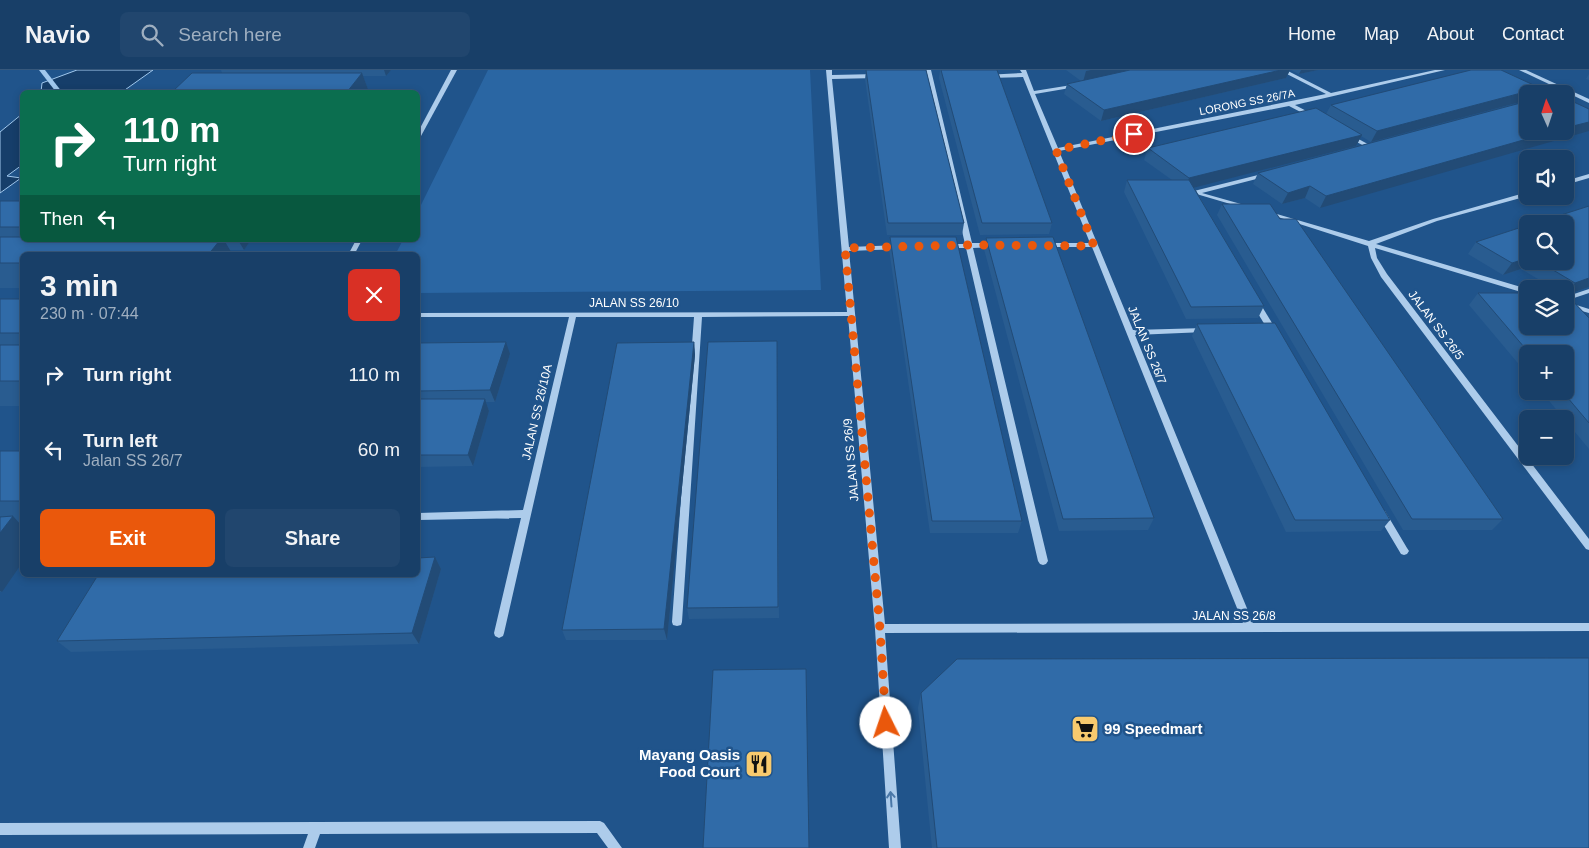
<!DOCTYPE html>
<meta charset="utf-8">
<style>
:root{--surface:#183f68;--page:#21466e;--text:#f1f3f6;--muted:#9fafc0;--line:#36587c;--accent:#ea580c}
body{margin:0;font-family:Helvetica,sans-serif;background:var(--page);color:var(--text);height:100vh;display:flex;flex-direction:column;font-size:19px;white-space:nowrap}
*{box-sizing:border-box;margin:0}
p{font-size:16px;color:var(--muted)}
.icon{flex:none;width:28px;height:28px;fill:none;stroke:currentColor;stroke-width:2;stroke-linecap:round;stroke-linejoin:round}
.map{position:relative;flex:1;overflow:hidden}
.details{position:absolute;left:20px;top:182px;width:400px;height:325px;display:flex;flex-direction:column;background:var(--surface);border-radius:8px;box-shadow:0 2px 8px #0003,0 0 0 1px var(--line)}
.details>*{flex:none}
.banner{position:absolute;left:20px;top:20px;width:400px;height:152px;border-radius:8px;box-shadow:0 2px 8px #0003,0 0 0 1px var(--line);background:#0b6e4f;color:#fff;overflow:hidden}
.needle{width:32px;rotate:357deg}
.fabs{position:absolute;left:1519px;top:15px;display:grid;gap:10px}
.fabs a{display:grid;place-items:center;width:55px;height:55px;border-radius:8px;background:var(--surface);box-shadow:0 2px 8px #0003,0 0 0 1px var(--line);font-size:25px}
.pin{position:absolute;display:grid;place-items:center;width:42px;height:42px;color:#fff;margin:-21px;border:2px solid #fff;border-radius:50%;box-shadow:0 1px 5px #0007}
.me{position:absolute;width:55px;margin:-28px;rotate:356deg;stroke-linejoin:round;filter:drop-shadow(0 0 4px #0008)}
.turn{display:flex;align-items:center;gap:18px;height:105px;padding:0 20px;font-size:22px}
.turn .icon{width:65px;height:65px;stroke-width:2.5}
.turn b{display:block;font-size:35px;line-height:42px}
.then{display:flex;align-items:center;height:48px;padding:0 20px;background:#0003;gap:10px;font-size:19px}
.round{display:grid;place-items:center;flex:none;width:52px;height:52px;border-radius:8px;background:var(--page)}
.headline{display:flex;align-items:center;justify-content:space-between;height:85px;padding:0 20px}
h1{font-size:30px;font-weight:700;line-height:38px}
.button{display:flex;gap:10px;margin-top:auto;padding:10px 20px}
.button a{flex:1;height:58px;border-radius:8px;background:var(--accent);color:#fff;font-size:20px;font-weight:700;line-height:58px;text-align:center}
.button a+a{background:var(--page);color:var(--text)}
ul{padding:0;list-style:none}
li{display:flex;align-items:center;gap:15px;height:75px;padding:0 20px}
li div{flex:1}
li b{display:block;font-size:19px}
li em{font-style:normal}
header{display:flex;align-items:center;gap:30px;box-sizing:border-box;height:70px;padding:0 25px;background:var(--surface);border-bottom:1px solid var(--line)}
header strong{font-size:24px}
nav{display:flex;gap:28px;margin-inline-start:auto;font-size:18px}
.search{width:350px;height:45px;background:var(--page);display:flex;align-items:center;gap:12px;box-sizing:border-box;padding:0 18px;border-radius:8px;color:var(--muted);font-size:19px}
.map>svg:first-child{display:block}
.green{fill:#2a66a3}
.water{fill:#163e6a;stroke:#a1c8ed}
.lines{fill:none;stroke-linecap:round;stroke-linejoin:round}
.stream{fill:#a1c8ed;fill-rule:evenodd}
.minor{fill:#adcceb;fill-rule:evenodd}
.wall{fill:#295c90}
.shaded-wall{fill:#224b76}
.building{fill:#306ba8;stroke:#224b76}
.oneway{stroke:#4a78a8}
.route{stroke:#ea580c;stroke-width:9;stroke-dasharray:0 16.2}
.labels{text-anchor:middle;stroke-width:5;stroke-linejoin:round;paint-order:stroke}
.far-street-label{font-size:11px;fill:#fff;stroke:#20548b}
.street-label{font-size:12px;fill:#fff;stroke:#20548b}
.near-poi-label{font-size:15px;font-weight:bold;fill:#fff;stroke:#20548b;text-anchor:start}
</style>
<header>
<strong>Navio</strong>
<div class="search"><svg class="icon" aria-label="search" viewBox="0 0 24 24"><circle cx="10" cy="10" r="6"/><path d="M15 15l6 6"/></svg>Search here</div>
<nav><a>Home</a><a>Map</a><a>About</a><a>Contact</a></nav>
</header>
<div class="map">
<svg width="1589" height="778" viewBox="0 0 1589 778">
<rect width="100%" height="100%" fill="#20548b"/>
<path class="green" d="M488,0h322l11,220 -403,3v-38h-23l8,-15h15v-29z"/>
<g class="water">
<path d="M77,0h76l-31,22h-81l1,-9z"/>
<path d="M22,44v51l-15,11 14,2 -21,15v-61z"/>
</g>
<g class="lines">
<path class="stream" d="M39,0h6l17,22h-6z"/>
<g class="minor">
<path d="M451,0h6l-36,66 -3,2v-6z"/>
<path d="M826,0h6v5l45,-1 3,2 -3,2 -45,1 17,168 51,-2 3,2 -3,2 -51,2 36,373 358,-1 -151,-376h-47l-3,-2 3,-2h45l-67,-166 -36,1 -2,-1v-2l37,-2 -2,-3h6l8,21 44,-7 1,1 -3,2 -41,7 23,54 268,-54 -47,-24h7l45,23 104,-23h10l-150,35 21,11v2l-2,1 -25,-13 -230,45 74,179 72,-2 4,2 -4,2 -70,3 118,288h336v8l-704,2 16,215h-12l-14,-219 -27,-313 -146,1 -20,305 -1,3 -4,1 -4,-1 -1,-3 22,-305h-118l-72,316 -1,3 -4,2 -4,-2 -1,-3 27,-115 -103,2v-7l105,-3 46,-193h-151v-4l429,-1z"/>
<path d="M925,0h6l41,173h23l3,2 -3,2 -22,1 75,313 -2,3 -3,1 -3,-1 -2,-3 -72,-313h-18l-3,-2 3,-2h17z"/>
<path d="M1519,0h7l63,29v4z"/>
<path d="M1347,65h4l26,14 -5,1 -25,-13z"/>
<path d="M1266,103l2,1v2l-66,17 46,13v2h-4l-51,-15 1,-2z"/>
<path d="M1589,104v4l-24,7v-4z"/>
<path d="M1528,122v4l-91,25 -61,23 152,45v5l-153,-46 2,10 10,16 202,265v11l-3,-1 -205,-272 -10,-19 -3,-12 -103,-33 3,-2 2,1 99,29 64,-22z"/>
<path d="M356,170h6l-8,15h-6z"/>
<path d="M1589,219v4l-24,8v-4z"/>
<path d="M1252,230h6l20,33 -1,2h-6l-20,-33z"/>
<path d="M1567,233h3l19,6v4l-22,-6z"/>
<path d="M1382,440l3,1 22,37 2,3 -2,3 -3,1 -3,-1 -22,-37 -2,-3 2,-3z"/>
<path d="M600,751l4,2 18,25h-14l-11,-15 -277,1 -5,14h-12l5,-14 -308,1v-12z"/>
</g>
</g>
<g class="wall">
<path d="M221,0h170l-5,6h-23l6,16 -147,-19z"/>
<path d="M866,0h60l38,153 -2,12h-75l-22,-156z"/>
<path d="M940,0h57l55,153 -3,11 -69,1 -41,-157z"/>
<path d="M1066,0h224l-4,8 -185,43 -37,-27 3,-10 14,-3z"/>
<path d="M1291,0h27l-19,4z"/>
<path d="M1589,4v6l-3,-1z"/>
<path d="M1528,24v6l-157,42 -10,-6 -5,10 -162,41 70,119 -6,12 -72,1 -62,-127 3,-12h45l-28,-20 4,-12 178,-34 5,-9z"/>
<path d="M1528,31l-208,107 -15,-10 -23,6 -29,-20 5,-11z"/>
<path d="M0,131h22v39h229l-7,10h-14l3,5h-211v33h-22z"/>
<path d="M1222,134l281,315 -11,11h-89l-186,-315z"/>
<path d="M1528,155v36h37l24,26 -22,8 22,23v131l-24,-29v-1h-1l-23,-28h24v-37h-37v21l-59,-70 9,-12 87,33v-37h-10l-34,-20 -18,6 -35,-21 8,-12z"/>
<path d="M890,167l132,284 -4,12h-88l-41,-284z"/>
<path d="M986,168l168,280 -6,12 -89,1 -75,-282z"/>
<rect x="0" y="229" width="22" height="107"/>
<path d="M1197,254l193,196 -9,11 -95,1 -94,-196z"/>
<path d="M777,271l2,277 -90,1 -2,-11z"/>
<path d="M694,272l1,13 -28,285h-101l-4,-10z"/>
<path d="M418,273l92,11 -15,48h-9l3,9 -16,55 -55,1z"/>
<path d="M0,381h22v75l-20,66h-2z"/>
<path d="M435,487l6,12 -22,75 -348,8 -14,-11z"/>
<path d="M921,623l668,155h-657l-14,-140z"/>
</g>
<g class="shaded-wall">
<path d="M384,0h7l-5,6z"/>
<path d="M1091,0h44l-52,12 3,-11z"/>
<path d="M1281,0h9l-4,8 -185,43 3,-11z"/>
<path d="M1301,0h17l-19,4z"/>
<path d="M362,3l7,19h-22z"/>
<path d="M1540,18l-4,6h-8v6l-157,42 6,-11z"/>
<path d="M1589,52v9l-269,77 6,-12 229,-65h10v-3z"/>
<path d="M1362,65l-6,11 -171,44 4,-12z"/>
<path d="M1310,116l-5,12 -23,6 6,-11z"/>
<path d="M220,170h4l9,15h-25z"/>
<path d="M238,170h13l-7,10z"/>
<path d="M1528,188v2l-7,9 -18,6 9,-12z"/>
<path d="M1589,208v9l-23,8 9,-12z"/>
<path d="M506,272l4,12 -15,48 -5,-12z"/>
<path d="M694,272l1,13 -28,285 -3,-11z"/>
<path d="M485,329l4,12 -16,55 -5,-11z"/>
<path d="M13,446l9,10v37l-20,29 -2,-1v-58z"/>
<path d="M435,487l6,12 -22,75 -7,-11z"/>
</g>
<g class="building">
<path d="M866,0h60l38,153h-76z"/>
<path d="M941,0h56l55,153h-70z"/>
<path d="M1130,0h151l-177,40 -37,-26z"/>
<path d="M1471,0h30l39,18 -163,43 -46,-26z"/>
<path d="M192,3h170l-15,19h-175z"/>
<path d="M1565,28l24,11v13l-24,6z"/>
<path d="M1528,31v30h27l-229,65 -16,-10 -22,7 -30,-20z"/>
<path d="M1316,38l46,27 -173,43 -41,-30z"/>
<path d="M1127,110h62l75,126 -73,1z"/>
<rect x="0" y="131" width="22" height="26"/>
<path d="M1222,134h48l10,15h16l207,300h-91z"/>
<path d="M1589,136v72l-14,5 -37,-22h27v-37h-32z"/>
<path d="M1528,155v33l-16,5 -36,-21z"/>
<path d="M0,167h22v3h198l-12,15h-186v8h-22z"/>
<path d="M890,167h66l66,284h-90z"/>
<path d="M1053,167l101,281 -91,1 -77,-281z"/>
<path d="M1478,223h50v33h37v-33l24,25v105l-27,-32h3v-37h-35z"/>
<rect x="0" y="229" width="22" height="34"/>
<path d="M1275,253l115,197h-95l-98,-196z"/>
<path d="M777,271l1,266 -91,1 21,-266z"/>
<path d="M506,272l-16,48 -72,1v-48z"/>
<path d="M694,272l-30,287 -102,1 55,-287z"/>
<rect x="0" y="275" width="22" height="36"/>
<path d="M418,329h67l-17,56h-50z"/>
<rect x="0" y="381" width="22" height="50"/>
<path d="M13,446l-13,17v-16z"/>
<path d="M435,487l-23,76 -355,8 41,-66h320v-17z"/>
<path d="M1589,588v190h-652l-16,-155 36,-34z"/>
<path d="M806,599l3,179h-106l10,-178z"/>
</g>
<defs><path id="oneway-shaft" d="M-6 0H5M1.5-3L5.5 0L1.5 3" fill="none" stroke-width="1.6" stroke-linecap="round" stroke-linejoin="round" transform="scale(1.25)"/></defs>
<use class="oneway" href="#oneway-shaft" transform="translate(891 729) rotate(-94)"/>
<g class="lines">
<path class="route" d="M886,653l-6,-94 -35,-381 124,-3 125,1 -38,-96 78,-16"/>
</g>
<defs>
<symbol id="supermarket-square" viewBox="-11 -11 22 22"><rect x="-9" y="-9" width="18" height="18" rx="4" fill="#f8ca6e" stroke="#20548b"/><path d="M-6-5.5h2.5l.6 2H6L4.5 2H-2.5L-4.4-4H-6ZM-1.5 3.2a1.3 1.3 0 1 0 .1 0ZM3 3.2a1.3 1.3 0 1 0 .1 0Z" fill="#111"/></symbol>
<symbol id="restaurant-square" viewBox="-11 -11 22 22"><rect x="-9" y="-9" width="18" height="18" rx="4" fill="#f8ca6e" stroke="#20548b"/><path d="M-5-6h1v4h1v-4h1v4h1v-4h1v5L-1.5 .5V6h-2V.5L-5-1ZM5-6V6H3V1.5H1.5Q1.5-4 5-6Z" fill="#111"/></symbol>
</defs>
<g fill-rule="evenodd">
<use href="#supermarket-square" x="1069" y="643" width="32" height="32"/>
<use href="#restaurant-square" x="743" y="678" width="32" height="32"/>
</g>
<g class="labels">
<g class="far-street-label">
<text transform="translate(1247 32) rotate(-11)" y="4">LORONG SS 26/7A</text>
</g>
<g class="street-label">
<text x="634" y="237">JALAN SS 26/10</text>
<text transform="translate(1436 255) rotate(53)" y="4">JALAN SS 26/5</text>
<text transform="translate(1147 275) rotate(68)" y="4">JALAN SS 26/7</text>
<text transform="translate(537 342) rotate(-77)" y="4">JALAN SS 26/10A</text>
<text transform="translate(851 390) rotate(-95)" y="4">JALAN SS 26/9</text>
<text x="1234" y="550">JALAN SS 26/8</text>
</g>
<g class="near-poi-label">
<text x="1104" y="664">99 Speedmart</text>
<text x="740" y="690" text-anchor="end">Mayang Oasis<tspan x="740" dy="17">Food Court</tspan></text>
</g>
</g>
</svg>
<div class="fabs">
<a><svg class="needle" viewBox="-14 -14 28 28"><path d="M0-13l5 13h-10z" fill="#e53935"/><path d="M0 13l5-13h-10z" fill="#9fafc0"/></svg></a>
<a><svg class="icon" aria-label="sound" viewBox="0 0 24 24"><path d="M4 9h4l5-4v14l-5-4H4zM17 9q2 3 0 6"/></svg></a>
<a><svg class="icon" aria-label="search" viewBox="0 0 24 24"><circle cx="10" cy="10" r="6"/><path d="M15 15l6 6"/></svg></a>
<a><svg class="icon" aria-label="layers" viewBox="0 0 24 24"><path d="M12 4l9 5-9 5-9-5zM3 14l9 5 9-5"/></svg></a>
<a>+</a>
<a>−</a>
</div>
<div class="pin" style="left:1134px;top:64px;background:#d93025"><svg class="icon" aria-label="arrive" viewBox="0 0 24 24"><path d="M6 21V4h12l-3 4 3 4H6"/></svg></div>
<svg class="me" style="left:886px;top:653px" viewBox="-20 -20 40 40"><circle r="19" fill="#fff"/><path d="M0-13L10 11 0 6-10 11z" fill="#ea580c"/></svg>
<div class="banner">
<div class="turn"><svg class="icon" aria-label="right" viewBox="0 0 24 24"><path d="M7 20v-9h11M14 6l5 5-5 5"/></svg><div><b>110 m</b>Turn right</div></div>
<div class="then">Then<svg class="icon" aria-label="left" viewBox="0 0 24 24"><path d="M17 20v-9H6M10 6l-5 5 5 5"/></svg></div>
</div>
<section class="details">
<div class="headline"><div><h1>3 min</h1><p>230 m · 07:44</p></div><a class="round" style="background:#d93025;color:#fff"><svg class="icon" aria-label="close" viewBox="0 0 24 24"><path d="M6 6l12 12M18 6L6 18"/></svg></a></div>
<ul>
<li><svg class="icon" aria-label="right" viewBox="0 0 24 24"><path d="M7 20v-9h11M14 6l5 5-5 5"/></svg><div><b>Turn right</b></div><em>110 m</em></li>
<li><svg class="icon" aria-label="left" viewBox="0 0 24 24"><path d="M17 20v-9H6M10 6l-5 5 5 5"/></svg><div><b>Turn left</b><p>Jalan SS 26/7</p></div><em>60 m</em></li>
</ul>
<div class="button"><a>Exit</a><a>Share</a></div>
</section>
</div>
